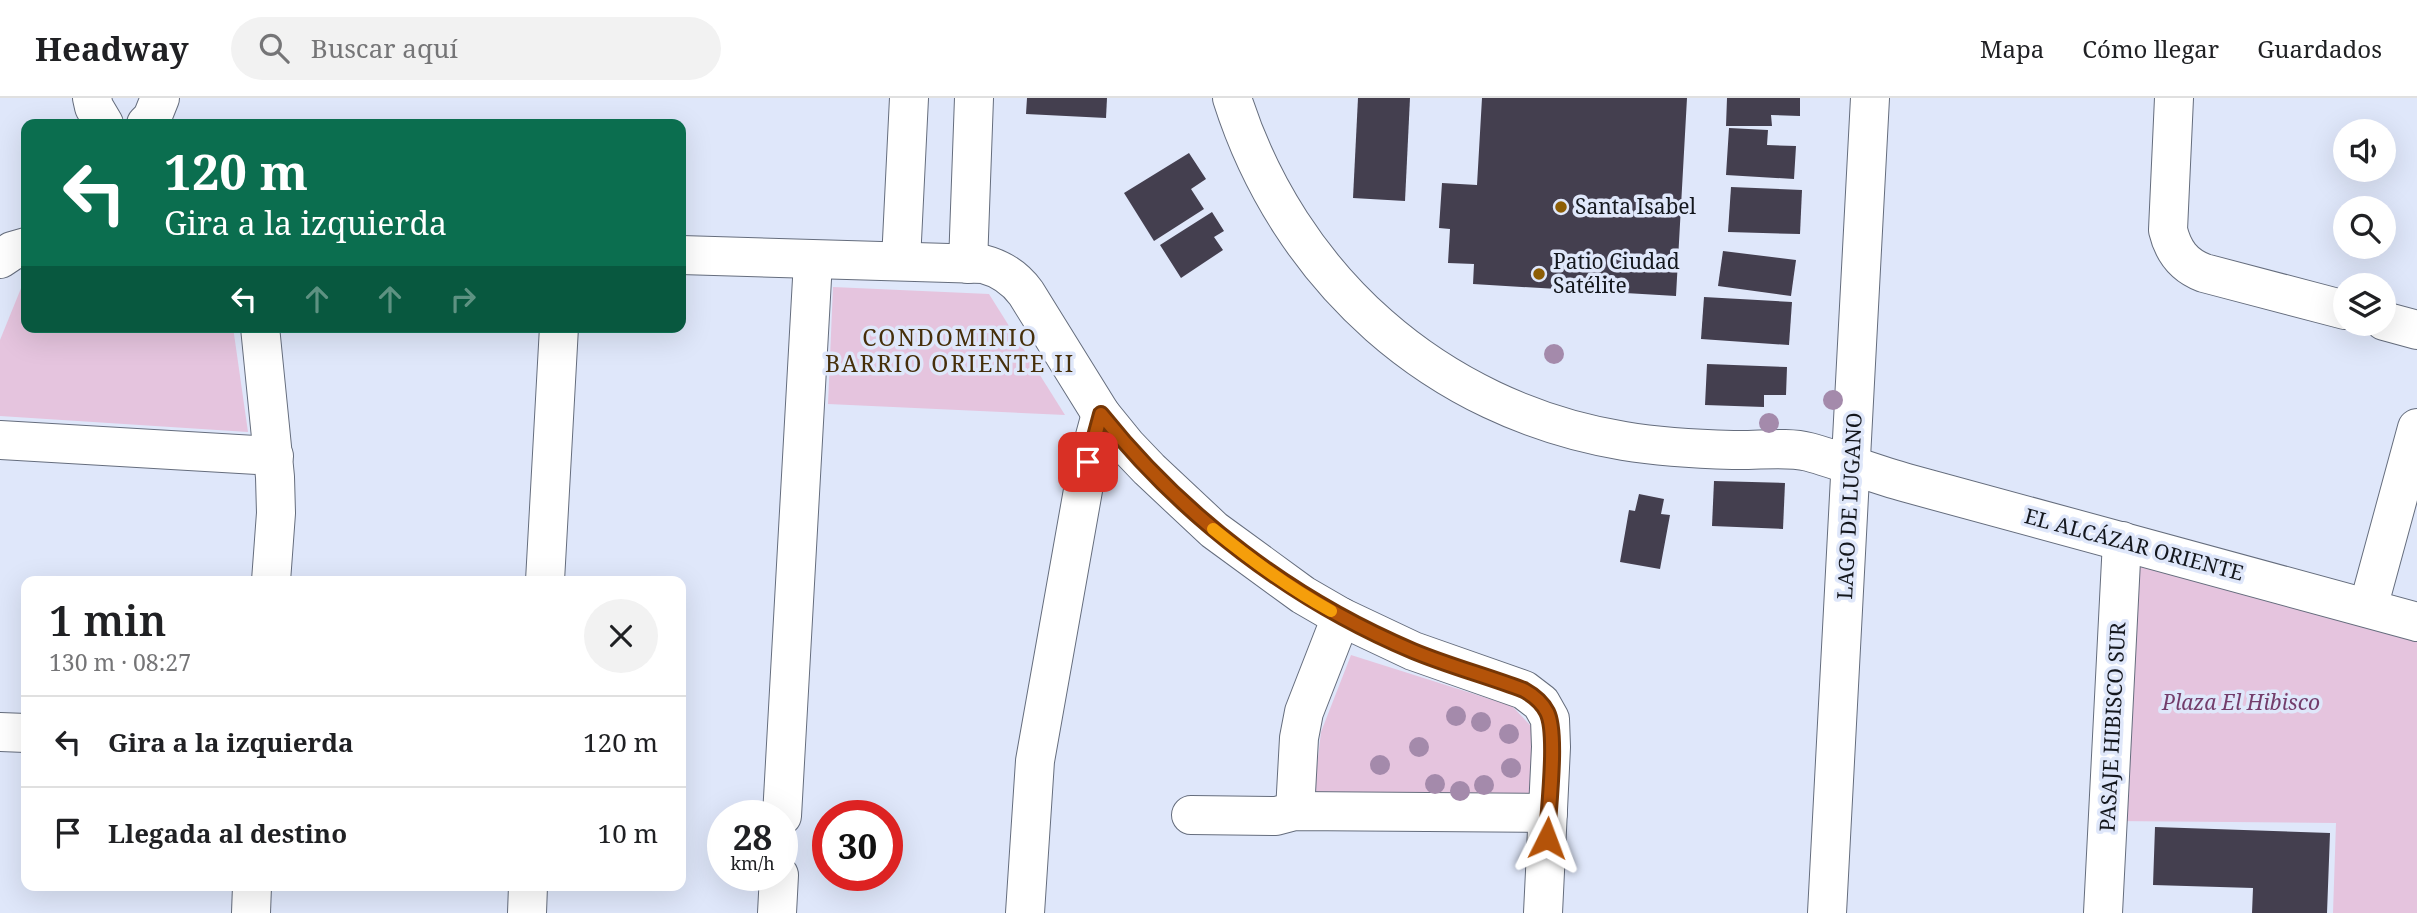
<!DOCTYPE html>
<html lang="es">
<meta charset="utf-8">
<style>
:root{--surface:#fff;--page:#f2f2f2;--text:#202124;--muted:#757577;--line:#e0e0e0}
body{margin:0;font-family:"Noto Serif",serif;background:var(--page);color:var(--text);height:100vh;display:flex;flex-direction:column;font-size:26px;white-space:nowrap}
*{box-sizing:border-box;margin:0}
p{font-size:23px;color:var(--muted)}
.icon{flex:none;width:38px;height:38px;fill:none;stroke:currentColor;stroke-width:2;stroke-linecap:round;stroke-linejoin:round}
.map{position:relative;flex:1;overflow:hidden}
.drawer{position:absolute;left:21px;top:478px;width:665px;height:315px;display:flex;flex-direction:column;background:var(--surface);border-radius:14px;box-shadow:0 7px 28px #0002}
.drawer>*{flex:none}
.top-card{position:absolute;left:21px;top:21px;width:665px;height:214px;border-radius:14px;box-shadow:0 7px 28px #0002;background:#0b6e4f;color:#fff;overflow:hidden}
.fabs{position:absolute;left:2333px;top:21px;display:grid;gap:14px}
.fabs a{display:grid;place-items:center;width:63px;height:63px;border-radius:50%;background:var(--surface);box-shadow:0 7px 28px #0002;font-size:35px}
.speed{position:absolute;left:707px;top:702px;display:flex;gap:14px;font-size:35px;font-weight:700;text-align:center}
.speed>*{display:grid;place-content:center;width:91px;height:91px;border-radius:50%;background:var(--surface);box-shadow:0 7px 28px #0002;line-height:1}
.speed small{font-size:18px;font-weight:400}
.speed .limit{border:10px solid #d22;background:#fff;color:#111}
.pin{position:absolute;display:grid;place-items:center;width:60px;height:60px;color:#fff;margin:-30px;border-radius:14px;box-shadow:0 4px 10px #0006}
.me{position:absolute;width:77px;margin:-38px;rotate:3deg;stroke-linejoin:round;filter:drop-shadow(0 0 5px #0008)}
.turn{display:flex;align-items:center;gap:24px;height:147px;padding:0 28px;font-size:32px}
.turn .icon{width:91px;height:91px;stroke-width:2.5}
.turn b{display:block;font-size:49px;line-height:60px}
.lanes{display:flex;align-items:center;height:66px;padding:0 28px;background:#0003;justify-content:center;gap:35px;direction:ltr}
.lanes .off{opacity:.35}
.round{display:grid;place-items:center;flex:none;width:74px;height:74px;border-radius:37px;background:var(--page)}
.headline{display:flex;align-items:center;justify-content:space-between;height:119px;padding:0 28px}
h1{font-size:42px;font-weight:600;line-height:52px}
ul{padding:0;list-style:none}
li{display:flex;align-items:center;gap:21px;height:91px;padding:0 28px;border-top:2px solid var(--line)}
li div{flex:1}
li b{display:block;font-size:26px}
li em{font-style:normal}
header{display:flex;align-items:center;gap:42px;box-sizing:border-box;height:98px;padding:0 35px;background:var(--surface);border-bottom:2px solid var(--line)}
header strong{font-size:33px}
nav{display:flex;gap:38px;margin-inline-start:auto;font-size:24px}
.search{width:490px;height:63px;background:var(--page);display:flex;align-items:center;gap:18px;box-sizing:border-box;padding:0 24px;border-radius:38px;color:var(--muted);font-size:26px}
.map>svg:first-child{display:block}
.green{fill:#e5c4de}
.building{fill:#443f4f}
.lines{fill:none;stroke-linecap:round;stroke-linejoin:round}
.minor-casing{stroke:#656d7d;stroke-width:40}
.minor{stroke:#fff;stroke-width:38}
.tree{fill:#a48aab}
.route-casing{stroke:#753606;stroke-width:18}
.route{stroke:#b45309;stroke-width:12}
.slow{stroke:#f59e0b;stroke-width:12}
.poi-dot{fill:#8d5e05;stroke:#dfe7fa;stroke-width:2.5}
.labels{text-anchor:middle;stroke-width:7;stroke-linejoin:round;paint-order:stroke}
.poi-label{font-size:21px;fill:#14171d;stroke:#dfe7fa;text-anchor:start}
.street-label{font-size:21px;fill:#14171d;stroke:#dfe7fa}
.park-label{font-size:21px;font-style:italic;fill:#733d6b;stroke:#dfe7fa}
.neighbourhood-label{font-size:23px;letter-spacing:2px;fill:#462f0a;stroke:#dfe7fa}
</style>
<header>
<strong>Headway</strong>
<div class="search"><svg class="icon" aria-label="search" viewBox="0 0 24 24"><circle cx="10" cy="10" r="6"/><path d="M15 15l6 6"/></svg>Buscar aquí</div>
<nav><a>Mapa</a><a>Cómo llegar</a><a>Guardados</a></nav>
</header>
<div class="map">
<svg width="2417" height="815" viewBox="0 0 2417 815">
<rect width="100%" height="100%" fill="#dfe7fa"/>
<g class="green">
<path d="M26,178v51h207l15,105 -248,-16v-76z"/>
<path d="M833,189l156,7 76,121 -237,-11z"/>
<path d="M2130,455l287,76v284h-84l3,-90 -223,-2z"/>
<path d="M1351,557l161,51 19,20 3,76 -221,-2 8,-68z"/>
</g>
<g class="building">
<path d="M1027,0h80l-1,20 -80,-4z"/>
<path d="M1358,0h52l-5,103 -52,-3z"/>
<path d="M1482,0h205l-11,198 -203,-12 1,-20 -26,-1 2,-34 -11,-1 3,-45 35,2z"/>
<path d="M1727,0h73v18l-29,-1 1,11h-46z"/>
<path d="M1729,30l39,2 -1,15 29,1 -2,33 -68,-4z"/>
<path d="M1189,55l17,26 -15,10 13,20 -50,32 -30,-48z"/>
<path d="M1731,89l71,3 -2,44 -72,-2z"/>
<path d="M1212,114l12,19 -10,6 9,13 -42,28 -21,-33z"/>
<path d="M1723,153l73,9 -5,36 -73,-10z"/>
<path d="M1704,199l88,5 -3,43 -88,-6z"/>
<path d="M1707,266l80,3 -1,28h-22v12l-59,-2z"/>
<path d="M1714,383l71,2 -2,46 -71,-3z"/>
<path d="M1639,396l25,5 -3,15 9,1 -10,54 -40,-7 9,-52 6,1z"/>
<path d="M2155,729l175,6 -3,80h-75l1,-25 -100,-3z"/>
</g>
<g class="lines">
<defs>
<g id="minor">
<path d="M92,0l2,9 10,17"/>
<path d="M1232,0c57,180 204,312 392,343 36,6 73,8 109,9 24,1 53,-4 76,2 33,9 65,22 98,31 170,47 340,93 510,139"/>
<path d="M2174,0l-6,132c5,21 15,35 36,43l141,37"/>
<path d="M146,26l6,-6 8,-20"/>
<path d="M681,157l302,9c19,5 32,14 43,29l75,121 26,32 22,23 65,61 89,65 38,22 72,34 111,39 17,13 9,16 1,28 -8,166"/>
<path d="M0,161l12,-8 14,-4"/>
<path d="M901,163l8,-163"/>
<path d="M968,166l6,-166"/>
<path d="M2384,223l33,9"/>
<path d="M260,229l15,150 1,36 -5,68"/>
<path d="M0,342l274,16"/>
<path d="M545,483l14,-254"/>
<path d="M2368,510l49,-180"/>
<path d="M0,634l26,1"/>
<path d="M1295,713l4,-73 5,-26 37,-95"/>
<path d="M1191,717l85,1 19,-5 253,2"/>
<path d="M782,718l31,-555"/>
<path d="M251,815l1,-27"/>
<path d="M527,815l1,-27"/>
<path d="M777,815l2,-38"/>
<path d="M1025,815l10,-152 53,-299 13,-48"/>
<path d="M1827,815l43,-815"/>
<path d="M2103,815l19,-372"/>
</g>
</defs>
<use href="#minor" class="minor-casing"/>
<use href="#minor" class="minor"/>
</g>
<g class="tree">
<circle cx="1554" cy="256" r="10"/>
<circle cx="1833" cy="302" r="10"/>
<circle cx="1769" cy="325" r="10"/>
<circle cx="1456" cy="618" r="10"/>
<circle cx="1481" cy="624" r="10"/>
<circle cx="1509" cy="636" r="10"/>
<circle cx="1419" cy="649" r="10"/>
<circle cx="1380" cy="667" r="10"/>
<circle cx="1511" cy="670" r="10"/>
<circle cx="1435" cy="686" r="10"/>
<circle cx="1484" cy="687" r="10"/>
<circle cx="1460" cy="693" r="10"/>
</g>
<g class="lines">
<defs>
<path id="route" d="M1088,364l13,-48c82,103 191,186 312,237 36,15 74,25 111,39 9,5 18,12 23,22 11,21 1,100 0,126"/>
</defs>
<use href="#route" class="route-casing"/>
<use href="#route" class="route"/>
<path class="slow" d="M1213,431c37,30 76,59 118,82"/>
</g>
<g class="poi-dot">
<circle cx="1561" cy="109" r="7"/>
<circle cx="1539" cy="176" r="7"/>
</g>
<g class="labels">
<g class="poi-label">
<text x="1575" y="116">Santa Isabel</text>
<text x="1553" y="171">Patio Ciudad<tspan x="1553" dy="24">Satélite</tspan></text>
</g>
<g class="street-label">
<text transform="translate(1850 408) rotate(-87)" y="7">LAGO DE LUGANO</text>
<text transform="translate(2134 447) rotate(15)" y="7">EL ALCÁZAR ORIENTE</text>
<text transform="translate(2113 629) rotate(-87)" y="7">PASAJE HIBISCO SUR</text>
</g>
<g class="park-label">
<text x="2241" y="612">Plaza El Hibisco</text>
</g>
<g class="neighbourhood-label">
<text x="950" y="248">CONDOMINIO<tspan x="950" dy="26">BARRIO ORIENTE II</tspan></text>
</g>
</g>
</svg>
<div class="fabs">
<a><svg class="icon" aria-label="sound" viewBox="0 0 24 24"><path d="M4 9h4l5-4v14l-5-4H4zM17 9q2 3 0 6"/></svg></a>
<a><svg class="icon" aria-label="search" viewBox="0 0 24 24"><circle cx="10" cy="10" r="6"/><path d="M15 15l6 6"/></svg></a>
<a><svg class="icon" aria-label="layers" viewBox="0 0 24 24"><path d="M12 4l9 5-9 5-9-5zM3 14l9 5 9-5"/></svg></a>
</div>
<div class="speed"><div>28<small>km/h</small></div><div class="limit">30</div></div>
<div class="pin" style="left:1088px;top:364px;background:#d93025"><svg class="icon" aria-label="arrive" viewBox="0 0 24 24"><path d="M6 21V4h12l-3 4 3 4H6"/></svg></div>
<svg class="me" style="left:1547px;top:740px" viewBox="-20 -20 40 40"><path d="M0-17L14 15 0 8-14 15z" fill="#b45309" stroke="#fff" stroke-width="4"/></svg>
<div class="top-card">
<div class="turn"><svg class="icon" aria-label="left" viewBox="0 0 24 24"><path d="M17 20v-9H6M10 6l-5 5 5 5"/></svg><div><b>120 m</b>Gira a la izquierda</div></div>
<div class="lanes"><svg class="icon" aria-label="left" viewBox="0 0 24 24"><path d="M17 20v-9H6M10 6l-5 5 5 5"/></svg><svg class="icon off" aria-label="ahead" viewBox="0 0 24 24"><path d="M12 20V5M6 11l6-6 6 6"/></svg><svg class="icon off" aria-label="ahead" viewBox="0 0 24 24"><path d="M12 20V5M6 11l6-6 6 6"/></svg><svg class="icon off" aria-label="right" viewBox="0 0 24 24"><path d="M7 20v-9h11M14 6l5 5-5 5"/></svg></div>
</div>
<section class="drawer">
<div class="headline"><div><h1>1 min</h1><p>130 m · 08:27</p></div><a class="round"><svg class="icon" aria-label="close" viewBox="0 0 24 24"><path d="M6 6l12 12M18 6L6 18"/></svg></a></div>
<ul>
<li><svg class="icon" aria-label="left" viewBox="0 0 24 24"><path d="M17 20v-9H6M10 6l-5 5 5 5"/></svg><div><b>Gira a la izquierda</b></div><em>120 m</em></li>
<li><svg class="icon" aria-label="arrive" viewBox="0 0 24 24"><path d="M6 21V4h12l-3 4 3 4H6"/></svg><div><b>Llegada al destino</b></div><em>10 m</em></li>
</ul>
</section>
</div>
